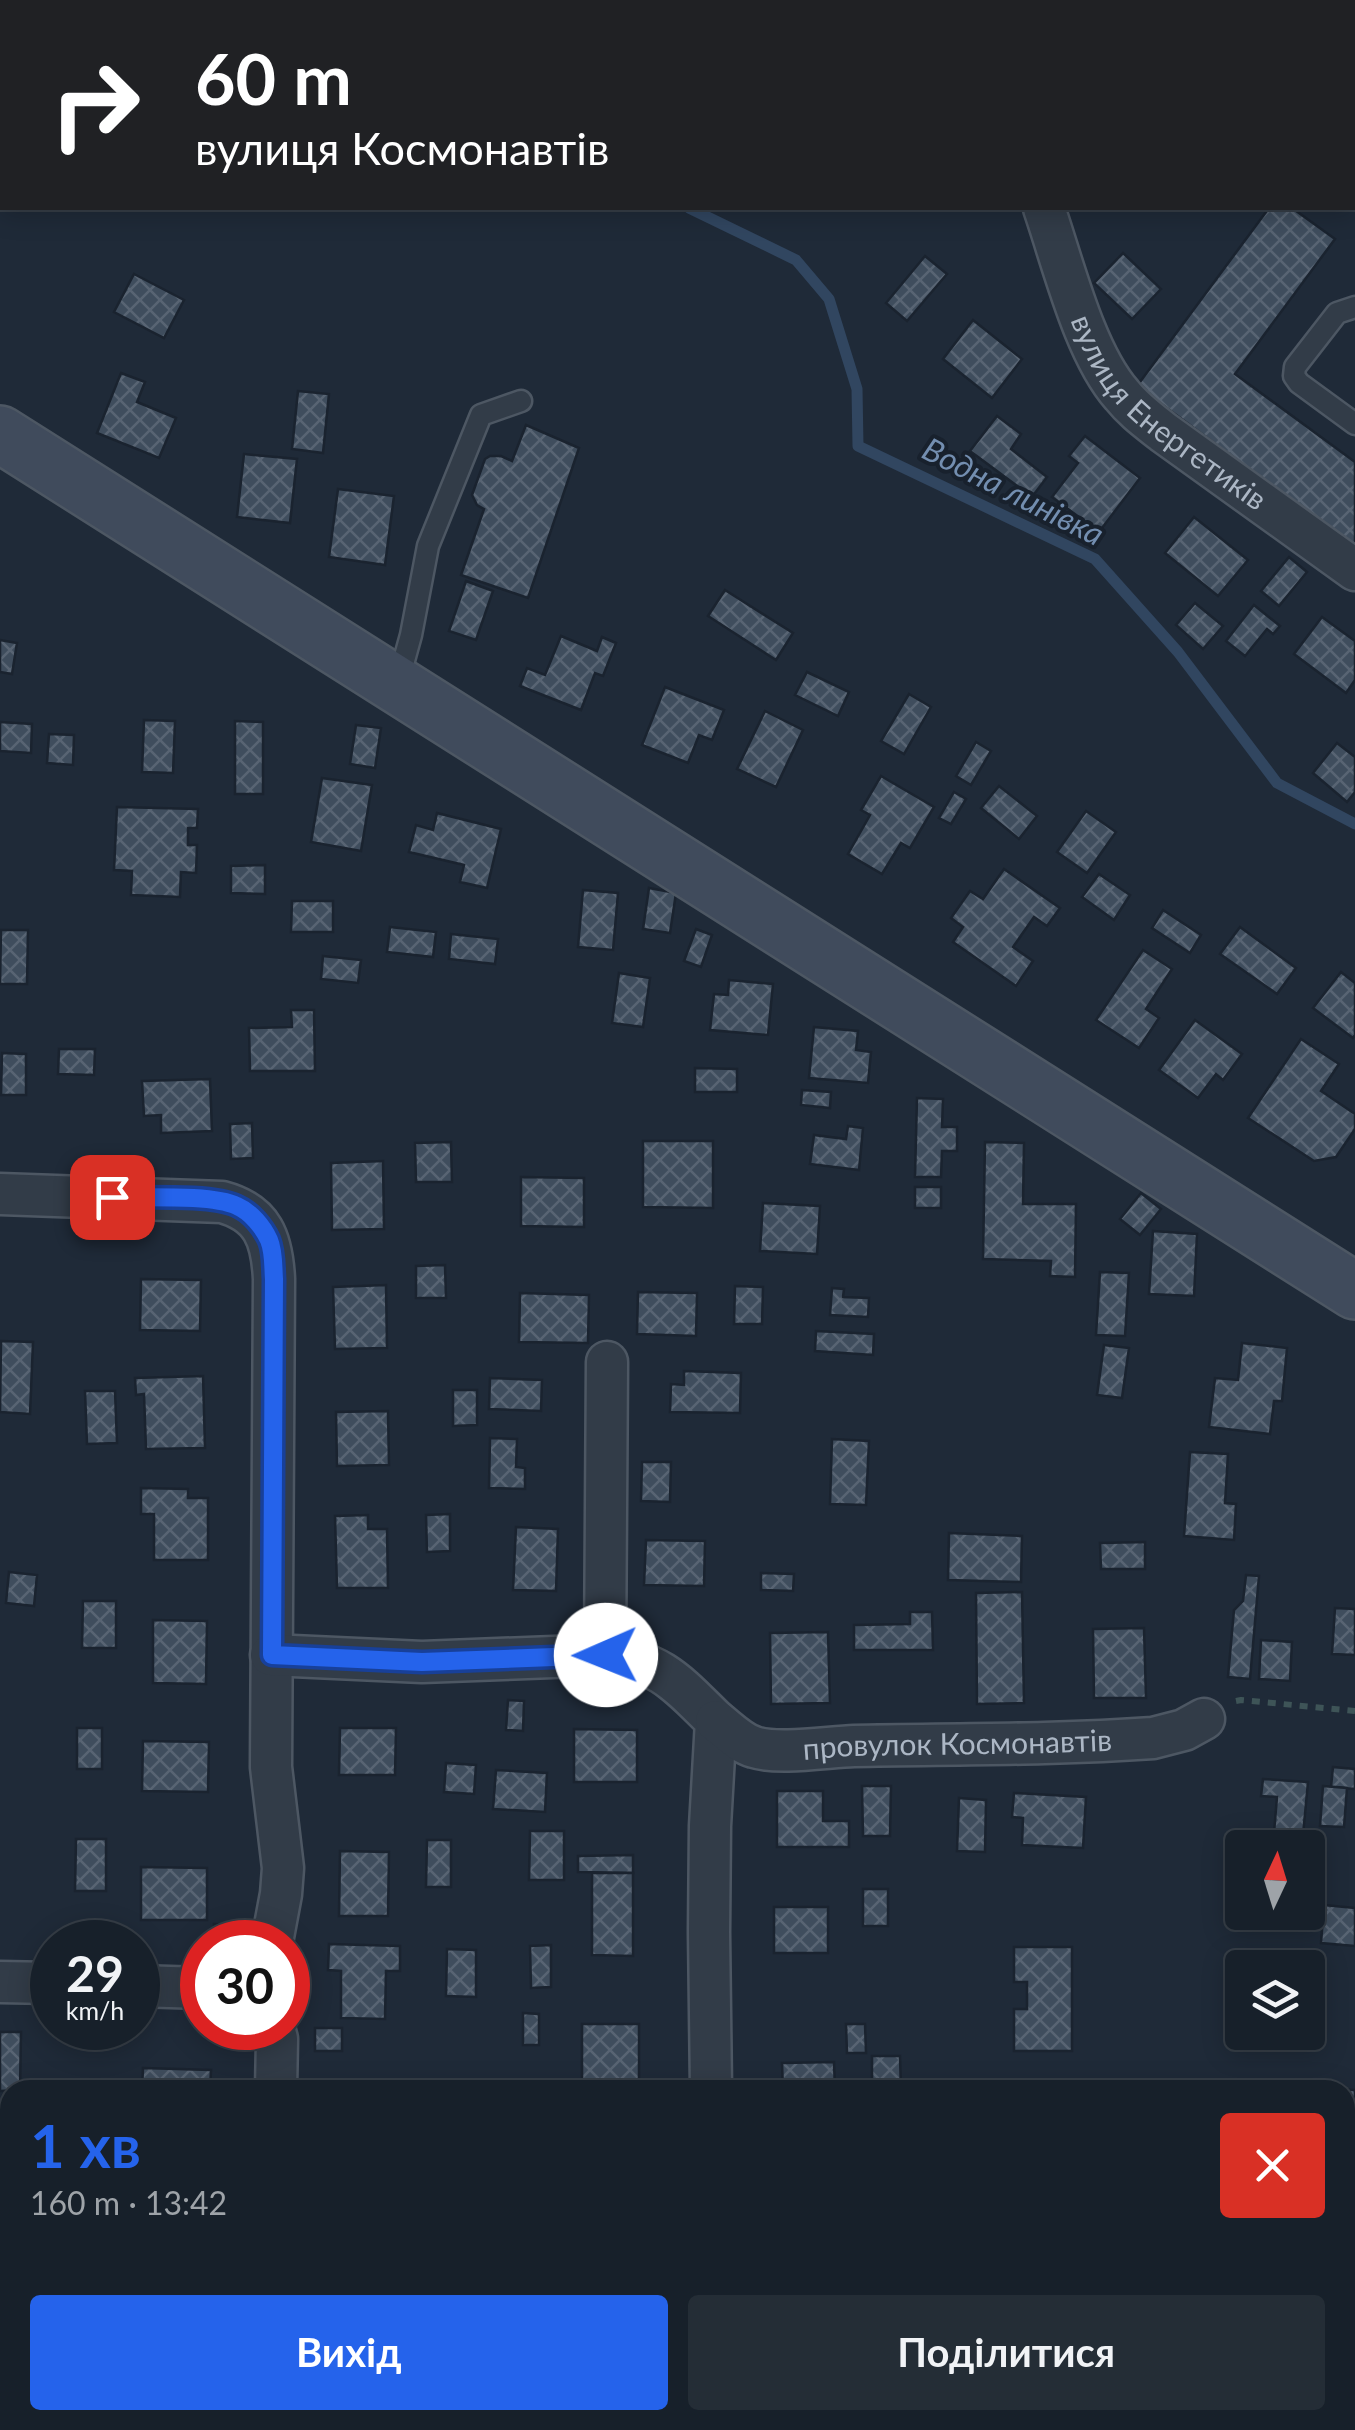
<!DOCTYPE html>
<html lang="uk">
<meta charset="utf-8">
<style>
:root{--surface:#17202a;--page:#242d36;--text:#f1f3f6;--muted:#9ea3a8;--line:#363e47;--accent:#2563eb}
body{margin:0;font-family:Lato,sans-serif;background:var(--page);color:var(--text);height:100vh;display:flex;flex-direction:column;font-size:38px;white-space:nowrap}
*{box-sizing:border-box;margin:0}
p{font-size:32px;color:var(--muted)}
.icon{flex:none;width:55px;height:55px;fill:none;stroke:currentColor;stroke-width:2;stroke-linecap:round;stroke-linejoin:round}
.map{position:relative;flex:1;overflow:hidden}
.sheet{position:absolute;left:0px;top:2080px;width:1355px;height:350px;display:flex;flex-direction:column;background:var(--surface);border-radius:30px 30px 0 0;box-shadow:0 5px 25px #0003,0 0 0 2px var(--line)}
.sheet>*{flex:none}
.top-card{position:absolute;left:0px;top:0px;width:1355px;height:210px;box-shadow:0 5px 25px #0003,0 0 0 2px var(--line);background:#202124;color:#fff;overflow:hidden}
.needle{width:65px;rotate:4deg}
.controls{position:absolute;left:1225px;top:1830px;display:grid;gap:20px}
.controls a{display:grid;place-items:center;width:100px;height:100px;border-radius:10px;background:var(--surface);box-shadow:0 5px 25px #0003,0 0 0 2px var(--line);font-size:50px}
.speed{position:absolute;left:30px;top:1920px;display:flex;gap:20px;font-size:50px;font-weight:700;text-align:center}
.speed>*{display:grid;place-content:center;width:130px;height:130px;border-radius:50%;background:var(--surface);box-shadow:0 5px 25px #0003,0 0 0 2px var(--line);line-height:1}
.speed small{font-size:25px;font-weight:400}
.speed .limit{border:15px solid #d22;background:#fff;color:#111}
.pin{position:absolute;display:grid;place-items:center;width:85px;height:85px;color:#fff;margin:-42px;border-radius:20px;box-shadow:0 5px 15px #0006}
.me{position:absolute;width:110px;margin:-55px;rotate:269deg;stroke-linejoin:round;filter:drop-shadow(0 0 8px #0008)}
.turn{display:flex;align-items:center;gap:35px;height:210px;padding:0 30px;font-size:45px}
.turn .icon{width:130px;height:130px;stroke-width:2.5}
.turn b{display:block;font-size:70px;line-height:85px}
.round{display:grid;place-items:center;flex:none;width:105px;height:105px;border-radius:10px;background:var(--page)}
.summary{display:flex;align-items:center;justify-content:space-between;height:170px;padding:0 30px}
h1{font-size:60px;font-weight:700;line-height:75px;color:var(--accent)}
.cta{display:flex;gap:20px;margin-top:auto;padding:20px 30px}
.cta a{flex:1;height:115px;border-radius:10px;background:var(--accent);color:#fff;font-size:40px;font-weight:700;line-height:115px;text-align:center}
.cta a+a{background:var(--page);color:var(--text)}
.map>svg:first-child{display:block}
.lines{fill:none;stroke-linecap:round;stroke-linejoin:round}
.stream{stroke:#314660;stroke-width:11}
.building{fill:url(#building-cross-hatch);stroke:#1a232f;stroke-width:2.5}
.lane-casing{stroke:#4d5763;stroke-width:25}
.street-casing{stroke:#4d5763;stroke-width:45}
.secondary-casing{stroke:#4d5763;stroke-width:60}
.path{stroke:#3e5457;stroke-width:6;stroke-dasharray:8 8;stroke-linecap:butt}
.lane{stroke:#323c48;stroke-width:20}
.street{stroke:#323c48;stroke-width:40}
.secondary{stroke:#404b5c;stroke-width:55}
.route-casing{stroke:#184099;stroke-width:25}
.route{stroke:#2563eb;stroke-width:18}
.labels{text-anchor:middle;stroke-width:8;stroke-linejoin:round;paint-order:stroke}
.street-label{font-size:30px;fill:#acb7c5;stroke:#18212d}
.water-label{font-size:32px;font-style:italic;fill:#738eb0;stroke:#18212d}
</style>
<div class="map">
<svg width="1355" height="2430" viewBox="0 0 1355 2430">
<defs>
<pattern id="building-cross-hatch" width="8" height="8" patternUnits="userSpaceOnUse" patternTransform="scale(2.5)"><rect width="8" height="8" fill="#3f4d5d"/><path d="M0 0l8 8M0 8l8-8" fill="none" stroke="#586473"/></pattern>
</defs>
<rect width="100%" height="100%" fill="#1f2a38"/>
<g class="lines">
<g class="stream">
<path d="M885,2l5,-2"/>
<path d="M0,183l2,-1"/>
<path d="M689,208l107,52 33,39 28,90 1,57 237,113 83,93 99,131 78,41"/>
</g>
</g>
<g class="building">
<path d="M1269,208h23l43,31 -100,135 120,88v85l-218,-161z"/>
<path d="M1123,253l38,36 -29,30 -38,-36z"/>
<path d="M925,256l22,18 -40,47 -21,-18z"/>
<path d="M134,274l50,26 -20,38 -50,-26z"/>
<path d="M973,320l49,39 -30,39 -49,-39z"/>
<path d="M121,373l24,9 -8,20 39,16 -17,40 -62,-25z"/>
<path d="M298,391l31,3 -6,59 -31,-4z"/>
<path d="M997,416l24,18 -10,15 36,28 -15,20 -62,-46z"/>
<path d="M526,425l53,23 -51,150 -67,-23 23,-66 -7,-4 -5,-10 13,-36 5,-3h11l11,5z"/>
<path d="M1085,436l55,42 -41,54 -47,-35 26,-34 -9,-7z"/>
<path d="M244,454l53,5 -7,64 -53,-6z"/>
<path d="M338,489l56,7 -9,69 -56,-8z"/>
<path d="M1194,517l54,43 -30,36 -53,-43z"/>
<path d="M1289,557l18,15 -28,34 -18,-15z"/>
<path d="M466,581l27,10 -17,49 -27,-9z"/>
<path d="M725,590l68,43 -17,27 -68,-44z"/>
<path d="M1195,603l28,23 -20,23 -27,-24z"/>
<path d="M1254,605l26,21 -7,8 -6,-5 -22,27 -19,-15z"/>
<path d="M1322,617l33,24v39l-9,13 -52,-39z"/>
<path d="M561,636l36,15 5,-14 14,6 -13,33 -8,-3 -14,37 -61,-24 7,-18 18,7z"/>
<path d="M0,640l17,3 -5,31 -12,-2z"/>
<path d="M807,672l42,20 -11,24 -43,-21z"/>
<path d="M665,687l59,23 -12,30 -13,-5 -11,28 -46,-18z"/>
<path d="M909,694l22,13 -27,47 -23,-13z"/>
<path d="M765,711l38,19 -27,57 -39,-18z"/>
<path d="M144,720l31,1 -2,52 -31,-1z"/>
<path d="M235,721l28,1v72h-28z"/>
<path d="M0,722l32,2 -1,29 -31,-2z"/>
<path d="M356,725l25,3 -6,40 -25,-4z"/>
<path d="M49,734l25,1 -1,30 -26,-2z"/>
<path d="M976,742l15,9 -20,34 -15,-9z"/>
<path d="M1337,743l18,14v35l-8,10 -34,-29z"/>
<path d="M881,776l53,31 -24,41 -9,-5 -19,31 -34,-20 22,-39 -9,-5z"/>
<path d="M322,778l50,7 -11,66 -50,-9z"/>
<path d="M999,786l38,30 -18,23 -38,-31z"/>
<path d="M954,792l12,7 -15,25 -12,-6z"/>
<path d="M117,807l81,2 -1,19h-9v17h9l-1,28 -15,-1 -1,25 -49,-2 1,-24 -18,-1z"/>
<path d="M1086,811l30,21 -29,41 -30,-21z"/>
<path d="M437,813l64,16 -14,59 -27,-6 4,-17 -55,-13 7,-27 17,5z"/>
<path d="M265,865v29l-34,-1v-27z"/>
<path d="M1004,869l56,39 -13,18 -13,-9 -21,30 20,14 -17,25 -63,-44 10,-15 -12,-9 19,-27 13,8z"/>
<path d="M1099,874l31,21 -16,25 -32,-23z"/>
<path d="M649,888l27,5 -6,40 -27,-4z"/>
<path d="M583,890l35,3 -5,57 -35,-3z"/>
<path d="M292,901h41v31h-42z"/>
<path d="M1163,910l38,25 -11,18 -38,-25z"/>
<path d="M390,927l46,5 -3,25 -46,-5z"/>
<path d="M1240,927l56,41 -19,26 -57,-40z"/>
<path d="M696,929l16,6 -11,32 -17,-6z"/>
<path d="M1,930h27l-1,54h-27z"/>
<path d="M451,934l47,5 -3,25 -46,-5z"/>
<path d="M1143,950l29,19 -26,40 13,9 -20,30 -43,-28z"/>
<path d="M323,956l38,4 -3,23 -37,-4z"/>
<path d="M1341,972l14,11v52l-2,3 -40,-30z"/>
<path d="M619,973l31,5 -7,49 -31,-4z"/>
<path d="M729,980l44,4 -5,51 -58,-5 4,-36 14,1z"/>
<path d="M291,1010h23l1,61h-65l-1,-43 43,-1z"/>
<path d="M1195,1020l47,34 -19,26 -7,-6 -18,24 -39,-28z"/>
<path d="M814,1027l44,4 -2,19 15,2 -3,31 -59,-5z"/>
<path d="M1301,1039l38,25 -18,27 34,23v15l-19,28 -22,4 -66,-43z"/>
<path d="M59,1049h36l-1,26 -36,-1z"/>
<path d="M2,1053l24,1v41h-25z"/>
<path d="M695,1068l42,1v23h-42z"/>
<path d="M210,1079l2,52 -51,2v-18l-17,1 -2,-35z"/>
<path d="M802,1090l29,2 -1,16 -29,-3z"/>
<path d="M917,1098l26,1 -1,28h15v24h-15l-1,26h-26z"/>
<path d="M252,1123l1,35 -22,1 -1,-35z"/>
<path d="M848,1126l15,2 -4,42 -49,-6 4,-29 32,4z"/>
<path d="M643,1141h70v67l-70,-1z"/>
<path d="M451,1142l1,40h-36l-1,-39z"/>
<path d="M985,1142l39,1 -1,61h53l-1,73 -25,-1 1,-15 -68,-2z"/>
<path d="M383,1161l1,68 -52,1 -1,-67z"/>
<path d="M521,1177l63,1v49l-63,-1z"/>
<rect x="915" y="1187" width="26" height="21"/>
<path d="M1141,1193l20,16 -21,26 -20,-16z"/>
<path d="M763,1203l57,3 -3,48 -57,-3z"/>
<path d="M1153,1231l44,3 -3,62 -45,-2z"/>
<path d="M445,1265l1,33h-30v-32z"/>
<path d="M1100,1272l29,1 -4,63 -29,-1z"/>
<path d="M141,1279l60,1 -1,51 -60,-1z"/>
<path d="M386,1285l1,63 -52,1 -2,-62z"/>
<path d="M735,1286l28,1 -1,37h-28z"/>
<path d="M832,1288l12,1 -1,8 26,1 -1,19 -38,-2z"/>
<path d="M638,1292l59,1 -1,43 -59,-2z"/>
<path d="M520,1293l69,2 -1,48 -69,-1z"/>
<path d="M816,1331l58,3 -1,21 -58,-4z"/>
<path d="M1,1341l32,1 -3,72 -30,-2z"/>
<path d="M1242,1343l45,5 -5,53h-8l-4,33 -61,-7 6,-49 23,2z"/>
<path d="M1104,1345l25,3 -7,50 -25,-3z"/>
<path d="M684,1371l57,2 -1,40 -70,-1 1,-28 13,1z"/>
<path d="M203,1376l2,72 -59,1 -2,-55 -8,1 -1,-17z"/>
<path d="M490,1378l52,2 -1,31 -52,-2z"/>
<path d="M453,1390h24v35l-24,1z"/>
<path d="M85,1391h30l2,52 -30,1z"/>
<path d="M388,1411l1,54 -52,1 -1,-54z"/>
<path d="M490,1438l27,1 -1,28 9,1v21l-36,-1z"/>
<path d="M832,1439l37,2 -3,64 -36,-1z"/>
<path d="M1190,1452l38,2 -3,49 11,1 -2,36 -50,-4z"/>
<path d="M642,1462h29l-1,40 -29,-1z"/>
<path d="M141,1488l47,1v9h20v62h-54v-46h-13z"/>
<path d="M450,1514v37l-23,1 -1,-37z"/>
<path d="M368,1515v14h19l1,59h-51l-2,-72z"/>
<path d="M516,1527l42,2 -2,62 -43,-1z"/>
<path d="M949,1533l73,3 -1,46 -73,-2z"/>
<path d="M646,1540l59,1 -1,45 -60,-1z"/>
<path d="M1145,1542v27h-44l-1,-26z"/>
<path d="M9,1572l28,3 -3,31 -28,-3z"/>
<path d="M761,1573l33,1 -1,17 -32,-1z"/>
<path d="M1246,1575l13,1 -9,103 -22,-2 6,-67 9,-9z"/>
<path d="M1022,1592l2,111 -47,1 -1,-111z"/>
<path d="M83,1601h33v47h-34z"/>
<path d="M1335,1608l20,1v46l-23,-1z"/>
<path d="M910,1612h22l1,38h-79v-25l56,-1z"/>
<path d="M153,1620l54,1 -1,63 -53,-1z"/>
<path d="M1144,1628l2,70h-52l-1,-69z"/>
<path d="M828,1632l2,71 -59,1 -1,-71z"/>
<path d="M1261,1640l31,2 -2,39 -31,-2z"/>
<path d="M508,1700l16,1 -1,30 -17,-1z"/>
<rect x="77" y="1728" width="25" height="41"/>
<path d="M340,1728h56l-1,47h-56z"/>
<path d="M574,1729l63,1v52h-63z"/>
<path d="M143,1741l66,1 -1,50 -66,-1z"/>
<path d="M446,1763l30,2 -2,29 -30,-2z"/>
<path d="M1333,1767l22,2v20l-24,-2z"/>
<path d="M496,1770l51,3 -2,39 -52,-3z"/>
<path d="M1263,1779l45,3 -5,53 -29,-2 3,-36 -16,-1z"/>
<path d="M862,1786h29l-1,50h-27z"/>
<path d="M1323,1786l24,2 -3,39 -24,-1z"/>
<path d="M777,1791h46v30h26v26h-72z"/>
<path d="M1014,1793l72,4 -3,51 -61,-3 1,-27 -11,-1z"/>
<path d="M959,1798l27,2 -1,52 -28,-1z"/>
<path d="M530,1831h34v49h-35z"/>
<path d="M76,1839h30v52h-31z"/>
<path d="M427,1840h24v47h-25z"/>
<path d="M340,1851l49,1 -1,64h-49z"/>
<path d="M633,1855v18l-55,-1v-16z"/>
<path d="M141,1867l66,1v52h-66z"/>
<path d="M592,1873h41v83l-41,-1z"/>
<rect x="863" y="1889" width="25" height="37"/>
<path d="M1324,1905l31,3v38l-34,-3z"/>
<rect x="774" y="1907" width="54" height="46"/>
<path d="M214,1924l24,1v17h-24z"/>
<path d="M329,1944l71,2v25h-14l-1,48 -44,-1v-47l-13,-1z"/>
<path d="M551,1945v42l-20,1 -1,-42z"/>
<path d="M1014,1947h58v104h-58v-42h13v-27h-13z"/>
<path d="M447,1949l29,1v47l-30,-1z"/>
<path d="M523,2013l16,1v31h-16z"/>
<rect x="582" y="2024" width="57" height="60"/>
<path d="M846,2024h19l1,29h-19z"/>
<rect x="315" y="2028" width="27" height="23"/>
<path d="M0,2032h21l-1,58 -20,1z"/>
<path d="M872,2056h28l1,34h-29z"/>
<path d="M834,2062l1,28h-52l-1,-27z"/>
<path d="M143,2068l68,2 -1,20h-68z"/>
<path d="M993,2081v9h-30v-8z"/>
<path d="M1315,2088l40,2v34l-10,-1v-33h-30z"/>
<rect x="0" y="2247" width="10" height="29"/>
<path d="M1345,2281l10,1v70h-10z"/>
<rect x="0" y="2325" width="10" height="36"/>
<rect x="0" y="2378" width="10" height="35"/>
<path d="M1345,2405h10v25h-48l1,-10h37z"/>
<rect x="157" y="2420" width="64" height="10"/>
<path d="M573,2420h66l-1,10h-66z"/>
<rect x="967" y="2420" width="42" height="10"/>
</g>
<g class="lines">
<defs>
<g id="lane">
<path d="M1355,307l-18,6 -42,54 -1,9 5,7 56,41"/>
<path d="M398,682l13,-47 17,-89 53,-131 40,-14"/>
</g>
<g id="street">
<path d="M981,0l1,2"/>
<path id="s1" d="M1044,208c19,55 40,144 78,187 12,15 26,25 41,37l192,138"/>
<path d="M0,1194l222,8c41,11 50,37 52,77l-3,488 12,101 -2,26 -9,48"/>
<path d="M607,1362l-2,293c56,6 74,30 111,66l-6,105 -1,106 2,158"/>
<path d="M271,1655l151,7 183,-7"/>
<path id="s2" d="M716,1721c12,9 24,22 38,26 24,8 73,0 100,-1 100,-2 200,-1 299,-8l31,-8 20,-11"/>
<path d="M0,1982l52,1"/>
<path d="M138,1986l64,2"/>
<path d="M274,2028l3,11 -1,51"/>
<path d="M260,2430v-10"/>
</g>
<path id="secondary" d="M0,434l1355,857"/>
</defs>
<use href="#lane" class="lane-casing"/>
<use href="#street" class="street-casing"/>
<use href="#secondary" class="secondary-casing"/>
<path class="path" d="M1236,1701l5,-1 114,11"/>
<use href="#lane" class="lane"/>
<use href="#street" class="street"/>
<use href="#secondary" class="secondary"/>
</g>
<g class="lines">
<defs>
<path id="route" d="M112,1197c31,1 100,-3 125,9 14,6 26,21 32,34 5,12 4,26 5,39l-2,376 150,7 184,-7"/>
</defs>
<use href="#route" class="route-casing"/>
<use href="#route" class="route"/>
</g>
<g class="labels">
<g class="street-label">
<text dy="10" stroke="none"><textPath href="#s1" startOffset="248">вулиця Енергетиків</textPath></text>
<text dy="10" stroke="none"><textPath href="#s2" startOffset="250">провулок Космонавтів</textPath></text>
</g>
<g class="water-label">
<text transform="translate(1013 492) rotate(27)" y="11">Водна линівка</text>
</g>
</g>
</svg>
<div class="controls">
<a><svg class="needle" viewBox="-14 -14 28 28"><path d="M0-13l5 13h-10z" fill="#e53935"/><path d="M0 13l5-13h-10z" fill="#9ea3a8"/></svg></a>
<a><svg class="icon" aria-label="layers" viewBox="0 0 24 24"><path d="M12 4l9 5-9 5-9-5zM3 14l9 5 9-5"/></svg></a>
</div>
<div class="speed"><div>29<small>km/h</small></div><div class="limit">30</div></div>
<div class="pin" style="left:112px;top:1197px;background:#d93025"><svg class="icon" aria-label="arrive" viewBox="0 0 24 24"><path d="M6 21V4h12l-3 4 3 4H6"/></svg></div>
<svg class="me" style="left:606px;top:1655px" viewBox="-20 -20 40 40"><circle r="19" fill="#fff"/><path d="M0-13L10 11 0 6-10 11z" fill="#2563eb"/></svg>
<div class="top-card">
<div class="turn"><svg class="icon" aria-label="right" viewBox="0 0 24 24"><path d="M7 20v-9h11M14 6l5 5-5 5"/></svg><div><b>60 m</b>вулиця Космонавтів</div></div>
</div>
<section class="sheet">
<div class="summary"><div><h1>1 хв</h1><p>160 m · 13:42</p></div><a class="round" style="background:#d93025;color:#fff"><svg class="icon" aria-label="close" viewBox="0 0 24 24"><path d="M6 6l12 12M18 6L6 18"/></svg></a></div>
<div class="cta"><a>Вихід</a><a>Поділитися</a></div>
</section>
</div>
